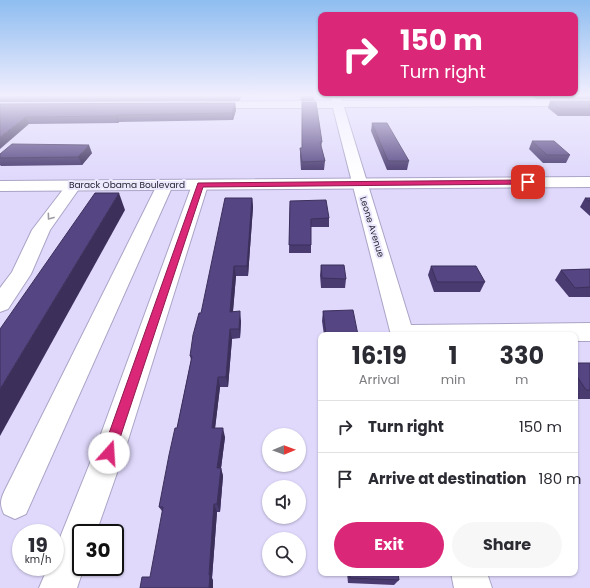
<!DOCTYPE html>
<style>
:root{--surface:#fff;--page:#f7f7f7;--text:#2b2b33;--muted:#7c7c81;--line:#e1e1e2;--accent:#db2777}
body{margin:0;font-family:Poppins,sans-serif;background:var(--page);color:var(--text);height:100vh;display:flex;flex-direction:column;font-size:15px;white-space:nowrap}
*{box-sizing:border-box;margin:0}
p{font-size:13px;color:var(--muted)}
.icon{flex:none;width:22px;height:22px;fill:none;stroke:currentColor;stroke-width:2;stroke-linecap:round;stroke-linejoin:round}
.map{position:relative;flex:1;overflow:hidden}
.sheet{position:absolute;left:318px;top:332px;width:260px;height:244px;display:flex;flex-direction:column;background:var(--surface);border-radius:8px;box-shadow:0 1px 3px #0004}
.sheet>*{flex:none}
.banner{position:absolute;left:318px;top:12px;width:260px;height:84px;border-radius:8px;box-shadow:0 1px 3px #0004;background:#db2777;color:#fff;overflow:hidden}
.needle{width:26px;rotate:89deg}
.buttons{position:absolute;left:262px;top:428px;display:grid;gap:8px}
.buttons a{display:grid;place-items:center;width:44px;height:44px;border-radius:50%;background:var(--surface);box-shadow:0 1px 3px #0004;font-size:20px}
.speed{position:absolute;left:12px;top:524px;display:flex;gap:8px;font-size:20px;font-weight:700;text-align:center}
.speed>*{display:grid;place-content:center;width:52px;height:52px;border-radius:50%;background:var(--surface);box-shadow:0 1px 3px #0004;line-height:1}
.speed small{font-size:10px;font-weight:400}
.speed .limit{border:2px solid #111;border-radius:6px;background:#fff;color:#111}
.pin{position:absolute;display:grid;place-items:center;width:34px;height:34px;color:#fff;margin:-17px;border-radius:8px;box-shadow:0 2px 6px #0006}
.me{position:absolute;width:44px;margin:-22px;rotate:19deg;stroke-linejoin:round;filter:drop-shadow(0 0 3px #0008)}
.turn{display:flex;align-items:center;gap:14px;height:84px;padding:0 16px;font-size:18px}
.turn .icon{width:52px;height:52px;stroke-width:2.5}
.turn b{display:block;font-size:28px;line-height:34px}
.eta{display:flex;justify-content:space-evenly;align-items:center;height:68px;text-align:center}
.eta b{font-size:24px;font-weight:700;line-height:28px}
.cta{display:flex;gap:8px;margin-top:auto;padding:8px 16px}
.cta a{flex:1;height:46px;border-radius:24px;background:var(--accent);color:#fff;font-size:16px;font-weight:700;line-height:46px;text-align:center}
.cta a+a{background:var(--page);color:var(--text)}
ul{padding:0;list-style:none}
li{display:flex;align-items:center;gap:12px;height:52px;padding:0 16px;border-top:1px solid var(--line)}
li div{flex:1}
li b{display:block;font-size:15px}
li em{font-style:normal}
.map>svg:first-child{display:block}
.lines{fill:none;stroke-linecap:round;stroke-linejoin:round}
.minor-casing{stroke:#aba4c6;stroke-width:2}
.major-casing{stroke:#aba4c6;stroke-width:2}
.minor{fill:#fff;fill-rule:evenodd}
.major{fill:#fff;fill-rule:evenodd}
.wall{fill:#493b70}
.shaded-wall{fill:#3c305b}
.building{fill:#554582;stroke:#3c305b}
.oneway{stroke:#9e9da3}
.route{fill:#db2777;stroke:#8e194d}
.labels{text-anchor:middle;stroke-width:4;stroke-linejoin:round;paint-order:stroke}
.far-street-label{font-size:9px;fill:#272532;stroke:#ece9fe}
</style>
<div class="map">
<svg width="590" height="588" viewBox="0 0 590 588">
<rect width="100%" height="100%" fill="#e0d9fc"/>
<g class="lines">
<defs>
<g id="minor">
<path d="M330,95h10l2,6 248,-1v6l-246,1 67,218 179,-2v18h-15v-6h-184l-58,-227h-126l-5,-3 5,-3 125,-1z"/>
<path d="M165,180l5,2 3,3 -147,329 -11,5 -11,-5c-4,-9 -4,-13 0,-22l153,-307 3,-3z"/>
<path d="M200,180l5,2 3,3 -84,268 -28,80h-15v34h3l-7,21h-38l9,-21h7v-17l39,-97 98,-268 3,-3z"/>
<path d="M73,181l5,2 3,3 -31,44 -19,44 -23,35 -8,3v-24l12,-16 20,-42 36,-47z"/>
<path d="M451,573h36l5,15h-38z"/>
</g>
<path id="major" d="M590,177v10l-590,4v-10z"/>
</defs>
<use href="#minor" class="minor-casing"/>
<use href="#major" class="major-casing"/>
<use href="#minor" class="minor"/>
<use href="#major" class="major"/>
</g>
<g class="wall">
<path d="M0,95h242l-3,6 -239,1z"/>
<path d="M300,95h14v6h-13z"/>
<path d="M530,95h60v4h-54z"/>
<path d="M550,101h40v15h-32l-10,-8z"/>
<path d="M235,103l1,7 -3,10 -114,2 -1,1 -89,1 -29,-20z"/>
<path d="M372,123l37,38 -2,9h-20l-16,-39z"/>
<path d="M532,141l38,14 -4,8h-23l-14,-14z"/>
<path d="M322,142l-1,5 4,14 -1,9h-23l-1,-14v-8h2z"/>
<path d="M92,153l-10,12 -81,1 -1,-1v-11z"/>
<path d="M252,198l1,9 -5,69h-12l-3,36 8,9 -1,17 -8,1 -4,48h-8l-5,41 10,9 -4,31 2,8 -3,36h-3l-5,66 1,2 -54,-73 18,-79 14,-68 -1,-4 11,-43z"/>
<path d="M585,198h5v18l-10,-9z"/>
<path d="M290,201l39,17v9h-18v26h-22z"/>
<path d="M321,265l25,14 -1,9h-24l-1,-13z"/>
<path d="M431,266l54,16 -5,10h-46l-6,-17z"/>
<path d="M590,269v28h-21l-14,-17 6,-10z"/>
<path d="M323,311l35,24h-34l-2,-14z"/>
<path d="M575,363h15v36h-13l-2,-3z"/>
<path d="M347,573h51l1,7 -5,5 -46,-2z"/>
</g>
<g class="shaded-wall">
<path d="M239,95h3l-3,6z"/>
<path d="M235,103l1,7 -3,10 -1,-7z"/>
<path d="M117,115l2,7 -1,1 -2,-7z"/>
<path d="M26,117l3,7 -29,25v-12z"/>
<path d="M89,145l3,8 -10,12 -4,-8z"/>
<path d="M119,193l6,17 -125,226v-47z"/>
<path d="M252,198l1,9 -5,69 -1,-10z"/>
<path d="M234,266l2,10 -4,45 -2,-9z"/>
<path d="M240,311l1,10 -1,17 -1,-9z"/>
<path d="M230,329l2,10 -4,48 -2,-10z"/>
<path d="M218,377l2,10 -6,50 -2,-9z"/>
<path d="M223,428l2,9 -5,39 -3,-8z"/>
<path d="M221,468l2,8 -3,36 -3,-8z"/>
<path d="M214,504l3,8 -5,66 1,2v8h-4v-13z"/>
</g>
<g class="building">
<path d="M0,95h160l-160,1z"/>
<path d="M550,101h40v8h-29z"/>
<path d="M302,102h14l6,40h-2l5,19 -23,1 -2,-14h2z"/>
<path d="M235,103l-3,10 -115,2 -1,1 -90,1 -26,20v-33z"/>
<path d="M372,123h15l22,38h-21z"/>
<path d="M532,141h22l16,14h-23z"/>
<path d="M12,144l77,1 -11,12 -78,1v-4z"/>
<path d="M95,193h24l-119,196v-60z"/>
<path d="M225,198h27l-5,68h-13l-4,46 10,-1 -1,18h-9l-4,48h-8l-6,51h11l-6,40h4l-4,36h-3l-5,71h1l-1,13h-69l2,-11h8l13,-70h-4l10,-52 6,-27h2l15,-72h-2l3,-21 6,-22h2z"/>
<path d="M585,198h5v4z"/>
<path d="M326,200l3,18 -18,1v26h-22l1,-44z"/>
<path d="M321,265h23l2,14 -24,-1z"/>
<path d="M431,266h45l9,16h-48z"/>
<path d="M590,269v18l-15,1 -14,-18z"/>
<path d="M353,310l5,25h-32l-3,-24z"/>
<path d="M575,363h15v27h-4l-11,-17z"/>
<path d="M350,573h48l1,7 -49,-2z"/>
</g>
<defs><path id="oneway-chevron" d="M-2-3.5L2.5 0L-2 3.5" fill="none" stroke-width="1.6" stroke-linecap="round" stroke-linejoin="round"/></defs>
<use class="oneway" href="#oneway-chevron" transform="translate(50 217) rotate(126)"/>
<linearGradient id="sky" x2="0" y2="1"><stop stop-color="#8ebdf0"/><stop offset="0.54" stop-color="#f1eefe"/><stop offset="1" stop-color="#f1eefe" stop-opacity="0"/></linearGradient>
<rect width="590" height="177" fill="url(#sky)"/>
<path class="route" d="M528,180l4,2 -1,2 -328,3 -88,266 -2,4 -4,2 -5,-2 -2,-4 96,-270z"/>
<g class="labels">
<g class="far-street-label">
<text x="127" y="188">Barack Obama Boulevard</text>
<text transform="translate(372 227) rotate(73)" y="3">Leone Avenue</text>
</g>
</g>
</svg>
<div class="buttons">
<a><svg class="needle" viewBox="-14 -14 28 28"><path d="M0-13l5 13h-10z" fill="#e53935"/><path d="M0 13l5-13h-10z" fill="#7c7c81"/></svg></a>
<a><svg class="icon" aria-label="sound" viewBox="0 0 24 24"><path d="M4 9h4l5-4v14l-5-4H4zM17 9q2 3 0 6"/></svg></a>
<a><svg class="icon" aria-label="search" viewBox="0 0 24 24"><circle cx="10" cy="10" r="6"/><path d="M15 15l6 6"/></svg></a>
</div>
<div class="speed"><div>19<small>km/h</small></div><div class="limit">30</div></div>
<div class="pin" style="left:528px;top:182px;background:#d93025"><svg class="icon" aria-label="arrive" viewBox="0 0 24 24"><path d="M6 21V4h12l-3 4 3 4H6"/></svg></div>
<svg class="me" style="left:109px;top:453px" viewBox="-20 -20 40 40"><circle r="19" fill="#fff"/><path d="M0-13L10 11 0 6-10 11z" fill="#db2777"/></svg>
<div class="banner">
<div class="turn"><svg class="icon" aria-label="right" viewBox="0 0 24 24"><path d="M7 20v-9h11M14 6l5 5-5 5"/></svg><div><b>150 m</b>Turn right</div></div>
</div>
<section class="sheet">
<div class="eta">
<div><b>16:19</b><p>Arrival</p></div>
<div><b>1</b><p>min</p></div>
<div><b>330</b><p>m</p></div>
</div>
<ul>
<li><svg class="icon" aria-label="right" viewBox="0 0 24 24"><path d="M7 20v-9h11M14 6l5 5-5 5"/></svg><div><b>Turn right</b></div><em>150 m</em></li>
<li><svg class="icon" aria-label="arrive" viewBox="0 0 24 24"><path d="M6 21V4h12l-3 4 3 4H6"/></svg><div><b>Arrive at destination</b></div><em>180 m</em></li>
</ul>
<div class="cta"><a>Exit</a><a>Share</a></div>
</section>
</div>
